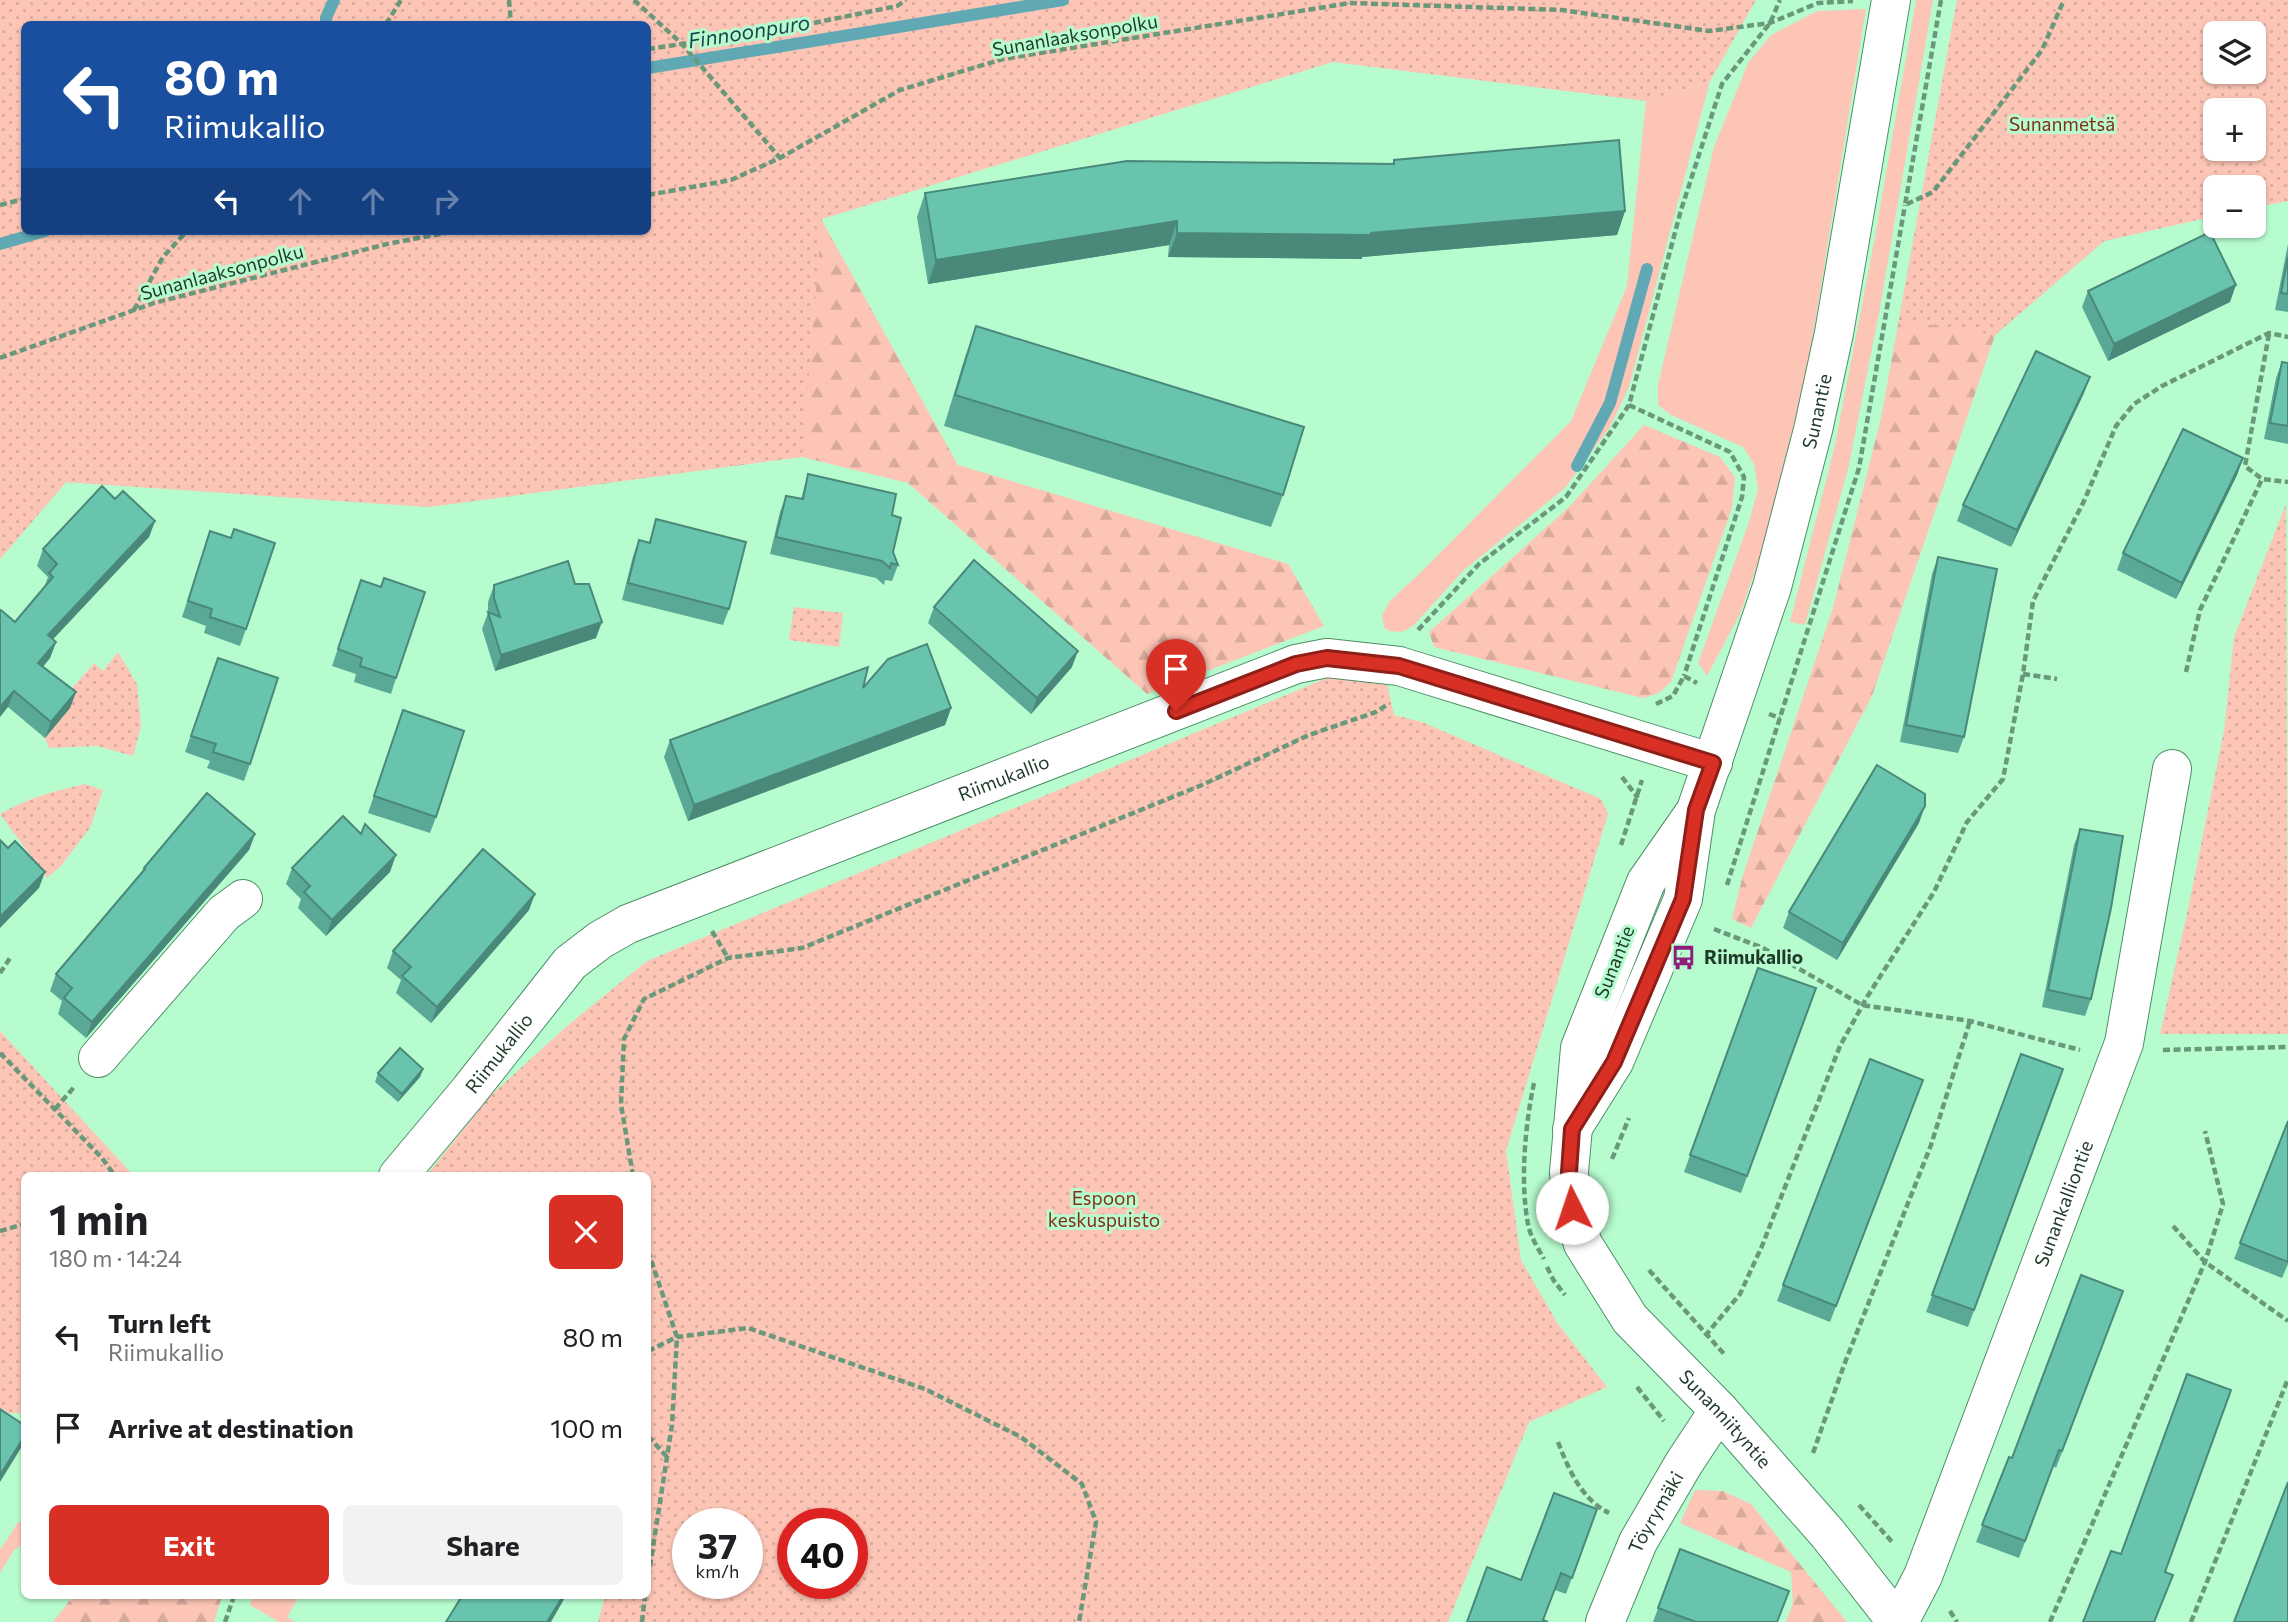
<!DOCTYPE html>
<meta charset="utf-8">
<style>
:root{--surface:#fff;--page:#f2f2f2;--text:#202124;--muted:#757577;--accent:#d93025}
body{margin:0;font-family:Commissioner,sans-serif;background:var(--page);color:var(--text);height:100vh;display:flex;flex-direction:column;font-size:26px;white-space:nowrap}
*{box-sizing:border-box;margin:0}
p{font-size:23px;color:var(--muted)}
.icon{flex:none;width:38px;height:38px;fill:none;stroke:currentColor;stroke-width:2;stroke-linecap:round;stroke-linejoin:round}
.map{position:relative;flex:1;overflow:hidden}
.drawer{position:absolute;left:21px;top:1172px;width:630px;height:427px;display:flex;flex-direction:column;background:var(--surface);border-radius:10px;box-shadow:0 2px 5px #0004}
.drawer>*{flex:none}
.top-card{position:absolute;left:21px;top:21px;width:630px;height:214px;border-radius:10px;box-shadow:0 2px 5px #0004;background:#1a4fa0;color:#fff;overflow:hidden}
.fabs{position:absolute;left:2203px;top:21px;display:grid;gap:14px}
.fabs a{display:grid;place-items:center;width:63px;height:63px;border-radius:10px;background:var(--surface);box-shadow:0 2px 5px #0004;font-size:35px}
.speed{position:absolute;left:672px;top:1508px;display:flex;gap:14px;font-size:35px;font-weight:700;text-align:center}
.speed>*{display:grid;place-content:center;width:91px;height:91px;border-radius:50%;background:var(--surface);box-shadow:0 2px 5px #0004;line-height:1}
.speed small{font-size:18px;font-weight:400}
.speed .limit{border:10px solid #d22;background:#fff;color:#111}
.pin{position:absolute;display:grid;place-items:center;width:60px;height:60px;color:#fff;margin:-72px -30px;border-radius:50% 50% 50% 0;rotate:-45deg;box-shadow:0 0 7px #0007}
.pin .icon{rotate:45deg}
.me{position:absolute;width:77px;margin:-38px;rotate:356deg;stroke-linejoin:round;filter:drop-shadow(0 0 5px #0008)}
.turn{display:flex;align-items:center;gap:24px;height:147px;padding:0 28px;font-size:32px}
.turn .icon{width:91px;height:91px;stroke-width:2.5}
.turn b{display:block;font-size:49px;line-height:60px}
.lanes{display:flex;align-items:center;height:66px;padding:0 28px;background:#0003;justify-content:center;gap:35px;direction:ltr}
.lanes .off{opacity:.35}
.round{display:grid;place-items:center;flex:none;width:74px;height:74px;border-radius:10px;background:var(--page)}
.head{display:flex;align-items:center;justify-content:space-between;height:119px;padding:0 28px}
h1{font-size:42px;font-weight:700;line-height:52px}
.cta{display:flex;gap:14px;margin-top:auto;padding:14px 28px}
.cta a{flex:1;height:80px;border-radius:10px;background:var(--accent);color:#fff;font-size:28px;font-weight:700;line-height:80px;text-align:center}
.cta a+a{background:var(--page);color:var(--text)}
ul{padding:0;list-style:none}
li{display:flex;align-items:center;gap:21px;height:91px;padding:0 28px}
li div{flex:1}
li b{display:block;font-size:26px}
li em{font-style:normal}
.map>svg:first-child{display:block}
.grass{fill:#fdc5b5}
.forest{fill:url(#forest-firs);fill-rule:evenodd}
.park{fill:url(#park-dots);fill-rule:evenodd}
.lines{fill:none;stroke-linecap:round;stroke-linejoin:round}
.stream{stroke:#60a9b4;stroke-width:12}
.minor-casing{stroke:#4d8f68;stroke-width:40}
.path{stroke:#69987a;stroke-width:4.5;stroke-dasharray:7 3.5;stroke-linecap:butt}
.minor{stroke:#fff;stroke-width:38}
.wall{fill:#5aa996}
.shaded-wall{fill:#4a897a}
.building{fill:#69c4ae;stroke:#4a897a;stroke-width:2}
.route-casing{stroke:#8d1f18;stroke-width:18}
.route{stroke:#d93025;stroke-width:12}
.labels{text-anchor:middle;stroke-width:6;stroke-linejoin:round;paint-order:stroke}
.street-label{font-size:19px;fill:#1f3a29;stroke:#b7fccf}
.park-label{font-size:19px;fill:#842e17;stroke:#b7fccf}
.poi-label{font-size:19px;font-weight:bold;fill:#1f3a29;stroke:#b7fccf;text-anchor:start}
.water-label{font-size:21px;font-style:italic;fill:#1a454f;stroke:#b7fccf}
</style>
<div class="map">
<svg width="2288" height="1622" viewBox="0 0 2288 1622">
<defs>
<pattern id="forest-firs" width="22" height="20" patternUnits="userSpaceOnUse" patternTransform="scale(1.75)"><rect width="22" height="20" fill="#fdc5b5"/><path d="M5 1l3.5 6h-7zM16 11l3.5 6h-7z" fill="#d8aa9c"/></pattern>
<pattern id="park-dots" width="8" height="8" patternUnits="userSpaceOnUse" patternTransform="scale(1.75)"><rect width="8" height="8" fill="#fdc5b5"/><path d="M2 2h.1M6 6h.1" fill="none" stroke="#d8aa9c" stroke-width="1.8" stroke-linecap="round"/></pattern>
</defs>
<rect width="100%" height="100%" fill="#b7fccf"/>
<g class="grass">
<path d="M1916,0h17l-54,313 -31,156 -43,156 -15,-3 45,-177 40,-208z"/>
<path d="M1866,9l-59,363 -45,179 -22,63 -33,62 -9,-13 51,-141 9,-33 -4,-25 -11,-17 -72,-32 -13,-10v-20l56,-238 34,-84 23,-28 46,-24z"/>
<path d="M1710,81l-81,306 -19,40 -45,61 -101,82 -51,56 -11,6 -13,-1 -5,-4 -2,-12 8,-14 29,-27 152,-153 56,-135 19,-185z"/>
<path d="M24,1519v25l-10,6 -14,23v-23l17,-26z"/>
<path d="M253,1596h46l-12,21 8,5h-16l-29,-17z"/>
</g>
<g class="forest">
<path d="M1957,0h331v201l-34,6v-20h-38l-1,29 -111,25 -109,94 -123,361 -121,232 -19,-9 11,-44 90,-267 48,-190zM2216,33h38v39h-38zM2216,110h38v39h-38z"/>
<path d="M821,219l137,246 330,99 36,62 -177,68 -239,-211 -106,-26 -373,50 -363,-25 -66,77v-295l648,-33z"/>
<path d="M1644,425l76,32 15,20 -3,31 -61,174 -12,11 -16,5 -209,-51 -5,-15 140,-125z"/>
<path d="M1695,1490l28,1 28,13 96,118h-61l7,-19 -2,-31 -111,-49z"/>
<path d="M73,1596h149l-8,26h-161z"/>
</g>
<g class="park">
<path d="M0,0h1756l-46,81 -64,20 -313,-39 -511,157 -20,237 -373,51 -363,-25 -66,77zM648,24v207h-624v-207z"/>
<path d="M1957,0h331v201l-34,6v-20h-38l-1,29 -111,25 -109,94 -96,-15zM2254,33v39h-38v-39zM2254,110v39h-38v-39z"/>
<path d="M2286,504l2,530h-128l28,-125 36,-178 10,-94z"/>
<path d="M794,607l49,6 -4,34 -50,-7z"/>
<path d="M118,652l19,32 4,42 -8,30 -36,-10 -48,2 -4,-10 24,-29 -8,-8 33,-38 9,8z"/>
<path d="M1334,675l52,4 8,36 28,7 179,77 7,15 -102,337 15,109 37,64 49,63 -78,35 -81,200h-850l7,-26h43v-420h-222l64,-80 77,-70 80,-65zM688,1524h59v60h-59zM793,1524h59v60h-59z"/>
<path d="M85,784l18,6 -13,38 -30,39 -13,11 -47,-64c28,-16 54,-23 85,-30z"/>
<path d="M0,1031l134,145h-110v237h-15l-9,-5z"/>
</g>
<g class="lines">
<g class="stream">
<path d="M326,24v-6l8,-18"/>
<path d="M648,68l415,-68"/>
<path d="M0,244l45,-13"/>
<path d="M1577,466l33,-63 37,-134"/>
</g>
<defs>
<g id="minor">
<path id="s1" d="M1692,816l-46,66 -66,166 -11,124 3,36 11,36 47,75 89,91 109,124 69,88"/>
<path d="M98,1058l126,-145 19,-14"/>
<path id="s2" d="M1572,1129l42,-67 69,-163 13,-89 76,-223 41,-157 21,-97 57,-333"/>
<path id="s3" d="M398,1176l71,-85 101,-128 30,-23 28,-16 668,-260 31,-6 72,8 314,97"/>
<path id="s4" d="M1605,1622l33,-80 46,-79 35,-53"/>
<path id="s5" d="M1899,1622l24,-46 201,-533 48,-274"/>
</g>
</defs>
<use href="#minor" class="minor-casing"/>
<g class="path">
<path d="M509,0l2,24"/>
<path d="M634,0l48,44 98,114"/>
<path d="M1941,0l-36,205 28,-13 109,-142 22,-50"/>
<path d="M386,24l15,-24"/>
<path d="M648,49l141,-21 108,-22 9,-6"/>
<path d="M648,195l83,-15 49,-22 120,-68 103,-31 347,-56 212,7 147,21 61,-8 48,-20 35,-2"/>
<path d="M0,205l24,-6"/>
<path d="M134,310l29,-53 24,-26"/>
<path d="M2269,334l-24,132 17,13 26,3"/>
<path d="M0,358l154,-55 233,-59 69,-13"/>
<path d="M1629,405l101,47 14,25 -2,20 -58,179"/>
<path d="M1418,630l61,-66 87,-67 63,-92 52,-195 41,-126 48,-61 10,-23"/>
<path d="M2186,672l14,-62 62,-131"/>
<path d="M2023,674l34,5"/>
<path d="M1656,704l17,-8 11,-20 13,7"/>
<path d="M1769,714l11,4"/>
<path d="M1622,777l16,21"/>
<path d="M1621,845l21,-65"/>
<path d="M1727,885l132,-417 46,-263"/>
<path d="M1714,929l49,19 99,57 108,16 110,29"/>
<path d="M712,931l16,27"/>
<path d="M0,973l10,-15"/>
<path d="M2163,1050l125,-3"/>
<path d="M0,1053l102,105 13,18"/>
<path d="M1534,1083c-9,42 -14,99 -6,141 2,12 10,24 16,35"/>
<path d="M55,1109l20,-23"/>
<path d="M1612,1159l17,-41"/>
<path d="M633,1176l-12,-72 3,-65 20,-40 84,-41 74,-10 400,-163 107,-50 67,-23 12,-8"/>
<path d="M2173,1226l32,36 83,59"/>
<path d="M0,1231l24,-7"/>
<path d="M648,1251l29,86 -5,88 -24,154"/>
<path d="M1547,1267l7,14 11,14"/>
<path d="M1649,1270l76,85"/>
<path d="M1705,1336l35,-42 22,-48 78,-200 27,-49 67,-105 33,-70 36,-43 20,-105 10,-73 51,-100 32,-75 18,-22 28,-18 107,-53 19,4"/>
<path d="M648,1351l29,-14 71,-9 177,61 96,48 61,47 14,38 -17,100"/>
<path d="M1637,1387l27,34"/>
<path d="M648,1436l19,21"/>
<path d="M1558,1442c11,28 23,57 51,71"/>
<path d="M1813,1453l31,-88 87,-220 39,-124"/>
<path d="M1859,1505l34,38"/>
<path d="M1950,1611l7,11"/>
<path d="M225,1622l9,-26"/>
<path d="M642,1622l3,-26"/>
<path d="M2050,1622l155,-360 18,-58 -18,-73"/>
<path d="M2191,1622l97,-243"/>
</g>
<use href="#minor" class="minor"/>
</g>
<g class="wall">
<path d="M1394,160l231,51 -8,24 -255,22v2l-194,-2 1,-12 -241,39 -11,-67 8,-24 467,-29z"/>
<path d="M2288,244v68l-13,-2z"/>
<path d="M2088,291l142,11 -122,59 -26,-54z"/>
<path d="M976,326l307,169 -12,32 -327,-101 21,-69z"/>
<path d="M2282,362l6,1v81l-24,-5 12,-61z"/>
<path d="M2084,393l-73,154 -54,-26 6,-16z"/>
<path d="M2243,458l-6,17 -61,124 -59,-29 6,-17z"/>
<path d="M808,474l84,41 1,37 5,13 -6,16 -7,-1 -1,5 -8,-7 -106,-24 10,-42 6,-16 15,3z"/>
<path d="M115,499l40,22 -6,16 -96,102 3,3 -6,16 -7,9 33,25 -6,16 -25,30 -37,-31 7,-85 29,-34 4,-11 -11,-11 6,-17z"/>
<path d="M656,519l73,90 -6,16 -101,-25 11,-44 6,-16 10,2z"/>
<path d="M210,531l36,98 -6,17 -36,-13 2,-7 -24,-9z"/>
<path d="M1938,557l26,180 -6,16 -58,-11 32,-168z"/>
<path d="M361,580l35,98 -5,16 -37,-12 2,-8 -24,-8z"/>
<path d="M575,584l21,54 -101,33 -13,-42 6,-16v-11l6,-17z"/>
<path d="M934,607l138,60 -41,47 -103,-91z"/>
<path d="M218,658l32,106 -6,17 -37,-13 3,-7 -25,-9z"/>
<path d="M863,688l88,20 -6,17 -257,96 -24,-64 6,-17z"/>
<path d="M403,710l33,107 -6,16 -62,-20z"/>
<path d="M1919,823l-82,137 -54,-32 6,-16z"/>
<path d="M2080,829l11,170 -6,17 -43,-9 32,-162z"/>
<path d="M255,834l-6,16 -163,188 -28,-24 4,-13 -12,-10 6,-17 85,-100 3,-6z"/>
<path d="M292,868l98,4 -64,64 -28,-28 3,-9 -15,-15z"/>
<path d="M529,910l-98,113 -35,-30 5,-13 -14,-12 6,-17z"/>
<path d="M1758,968l58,20 -75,205 -57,-21z"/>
<path d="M2021,1054l42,15 -95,258 -42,-15z"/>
<path d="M423,1069l-3,8 -22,25 -23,-20 3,-9z"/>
<path d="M1923,1080l-93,242 -53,-21 6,-16z"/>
<path d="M2288,1121v143l-6,14 -48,-19z"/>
<path d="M2123,1291l-67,177 -3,-2 -34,92 -43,-16 33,-85 3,1z"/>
<path d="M1597,1509l-31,85 -11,-4 -88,32 54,-42z"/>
<path d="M1680,1549l97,73h-124z"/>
</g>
<g class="shaded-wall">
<path d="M1625,211l-8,24 -255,22v2l-194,-2 9,-24h194z"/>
<path d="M1177,221l-8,24 -241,39 8,-24z"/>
<path d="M2236,285l-6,17 -122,59 6,-17z"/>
<path d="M2090,377l-6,16 -73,154 6,-17z"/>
<path d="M2243,458l-6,17 -61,124 6,-16z"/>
<path d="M155,521l-6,16 -107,114 6,-16z"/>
<path d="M602,622l-6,16 -101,33 6,-16z"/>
<path d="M56,642l-6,16 -18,21 6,-16z"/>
<path d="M1078,651l-6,16 -41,47 6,-16z"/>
<path d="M14,691l-6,16 -8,10v-10z"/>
<path d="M76,692l-6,16 -25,30 6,-16z"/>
<path d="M951,708l-6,17 -257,96 6,-16z"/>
<path d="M1925,806l-6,17 -82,137 6,-17z"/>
<path d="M255,834l-6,16 -163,188 6,-16z"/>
<path d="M396,855l-6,17 -64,64 6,-16z"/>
<path d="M45,872l-6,16 -39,40v-11z"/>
<path d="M535,894l-6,16 -98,113 6,-16z"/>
<path d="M423,1069l-3,8 -22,25 4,-8z"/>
<path d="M24,1437v6l-24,39v-7z"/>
<path d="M563,1596h2l-2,5 -12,21h-4z"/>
</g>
<g class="building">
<path d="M1619,140l6,71 -254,22v2l-194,-2v-12l-241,39 -11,-67 202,-32 267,3v-4z"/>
<path d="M2210,232l26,53 -122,59 -26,-53z"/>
<path d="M2288,257v37l-7,-1z"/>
<path d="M976,326l328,101 -21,68 -328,-100z"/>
<path d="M2036,351l54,26 -73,153 -54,-25z"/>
<path d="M2282,362l6,1v63l-18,-3z"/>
<path d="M2183,429l60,29 -61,125 -59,-30z"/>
<path d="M808,474l88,20 -4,21 9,3 -8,34 5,13 -7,-2 -1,5 -8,-7 -106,-24 10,-41 17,3z"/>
<path d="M102,486l13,13 8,-8 32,30 -107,114 8,7 -18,21 38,29 -25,30 -37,-31 -14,16v-96l1,-1 14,12 38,-45 -4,-4 8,-9 -14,-15z"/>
<path d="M656,519l90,23 -17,67 -101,-26 11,-43 11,3z"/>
<path d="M234,529l41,14 -29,86 -36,-12 2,-8 -24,-8 22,-70 21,7z"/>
<path d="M1938,557l59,12 -33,168 -58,-12z"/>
<path d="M974,560l104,91 -41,47 -103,-91z"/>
<path d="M568,561l7,23h14l13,38 -101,33 -13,-43 12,5 -6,-19v-13z"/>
<path d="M384,578l41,14 -29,86 -36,-12 2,-8 -24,-9 23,-69 20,7z"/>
<path d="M927,644l24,64 -257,97 -24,-65 198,-73 -5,21 25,-29z"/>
<path d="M218,658l60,20 -28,86 -37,-12 3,-8 -25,-8z"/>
<path d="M403,710l61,21 -28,86 -62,-21z"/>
<path d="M1877,765l48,29v12l-82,137 -54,-31z"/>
<path d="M207,793l48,41 -163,188 -28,-24 8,-10 -16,-14 89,-105 -1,-1z"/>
<path d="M343,816l18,18 4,-10 31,31 -64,65 -28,-28 6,-6 -18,-18z"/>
<path d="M2080,829l43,7 -12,72 -20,91 -43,-9z"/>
<path d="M0,840l8,8 7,-7 30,31 -45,45z"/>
<path d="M483,849l52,45 -98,113 -35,-31 9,-9 -18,-16z"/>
<path d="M1758,968l58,20 -69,188 -57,-21z"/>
<path d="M400,1048l23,21 -21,25 -24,-21z"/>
<path d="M2021,1054l42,15 -89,241 -42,-15z"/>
<path d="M1870,1059l53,21 -87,226 -53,-21z"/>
<path d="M2288,1121v141l-48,-19z"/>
<path d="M2081,1275l42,16 -61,160 -3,-1 -34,91 -43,-16 27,-68 3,1z"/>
<path d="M2187,1374l44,16 -66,182 8,3 -19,47h-71l28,-71 10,3z"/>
<path d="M0,1409l24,16v12l-24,38z"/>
<path d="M2288,1482v140h-54z"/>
<path d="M1554,1493l43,16 -25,69 -11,-5 -18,47 5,2h-81l20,-55 34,13z"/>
<path d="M1680,1549l109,42 -12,31h-81l-38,-14z"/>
<path d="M462,1596h101l-16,26h-101z"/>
</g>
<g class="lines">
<defs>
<path id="route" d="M1176,711l120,-47 31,-6 72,8 314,97 -17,47 -13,89 -69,163 -42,67 -3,43 3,36"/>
</defs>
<use href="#route" class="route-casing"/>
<use href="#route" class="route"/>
</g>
<defs>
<symbol id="bus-bare" viewBox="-9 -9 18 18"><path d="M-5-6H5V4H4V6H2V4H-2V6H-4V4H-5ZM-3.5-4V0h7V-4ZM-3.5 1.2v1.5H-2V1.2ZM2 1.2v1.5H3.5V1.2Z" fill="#8f1c7d" stroke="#b7fccf" stroke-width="2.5" paint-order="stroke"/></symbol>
</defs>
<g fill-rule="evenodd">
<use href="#bus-bare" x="1666" y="940" width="35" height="35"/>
</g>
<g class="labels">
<g class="street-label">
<text transform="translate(1075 35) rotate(-10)" y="7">Sunanlaaksonpolku</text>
<text transform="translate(222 272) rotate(-15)" y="7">Sunanlaaksonpolku</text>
<text dy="7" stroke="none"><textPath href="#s2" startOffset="763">Sunantie</textPath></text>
<text dy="7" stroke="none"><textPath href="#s3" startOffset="747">Riimukallio</textPath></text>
<text transform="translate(1614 962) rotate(-68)" y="7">Sunantie</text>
<text dy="7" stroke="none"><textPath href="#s3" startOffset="159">Riimukallio</textPath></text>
<text dy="7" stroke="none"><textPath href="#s5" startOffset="450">Sunankalliontie</textPath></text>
<text dy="7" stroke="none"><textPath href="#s1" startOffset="684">Sunanniityntie</textPath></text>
<text dy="7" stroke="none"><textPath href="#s4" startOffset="121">Töyrymäki</textPath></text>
</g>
<g class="park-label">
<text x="2062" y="131">Sunanmetsä</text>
<text x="1104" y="1205">Espoon<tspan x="1104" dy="22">keskuspuisto</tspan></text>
</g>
<g class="poi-label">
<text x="1704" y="964">Riimukallio</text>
</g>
<g class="water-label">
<text transform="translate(749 32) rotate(-9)" y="7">Finnoonpuro</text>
</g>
</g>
</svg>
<div class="fabs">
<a><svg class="icon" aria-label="layers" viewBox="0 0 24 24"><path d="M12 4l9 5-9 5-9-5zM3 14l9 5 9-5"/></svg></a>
<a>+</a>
<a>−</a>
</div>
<div class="speed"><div>37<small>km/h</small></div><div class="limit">40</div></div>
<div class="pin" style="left:1176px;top:711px;background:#d93025"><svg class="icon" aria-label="arrive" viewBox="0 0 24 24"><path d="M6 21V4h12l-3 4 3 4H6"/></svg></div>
<svg class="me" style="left:1572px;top:1208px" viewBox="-20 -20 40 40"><circle r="19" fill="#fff"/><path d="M0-13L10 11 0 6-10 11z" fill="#d93025"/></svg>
<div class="top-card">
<div class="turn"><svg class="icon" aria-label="left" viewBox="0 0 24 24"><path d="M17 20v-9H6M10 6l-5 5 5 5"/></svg><div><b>80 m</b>Riimukallio</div></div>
<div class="lanes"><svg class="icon" aria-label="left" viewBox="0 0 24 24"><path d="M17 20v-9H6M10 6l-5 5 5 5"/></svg><svg class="icon off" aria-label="ahead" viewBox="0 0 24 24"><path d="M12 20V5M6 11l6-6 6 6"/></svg><svg class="icon off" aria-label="ahead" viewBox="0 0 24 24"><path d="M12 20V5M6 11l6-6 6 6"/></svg><svg class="icon off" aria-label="right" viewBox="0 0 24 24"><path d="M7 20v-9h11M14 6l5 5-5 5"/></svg></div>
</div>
<section class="drawer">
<div class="head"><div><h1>1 min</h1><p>180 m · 14:24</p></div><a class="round" style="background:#d93025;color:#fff"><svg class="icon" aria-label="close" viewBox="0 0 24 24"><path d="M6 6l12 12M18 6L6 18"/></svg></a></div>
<ul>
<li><svg class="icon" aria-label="left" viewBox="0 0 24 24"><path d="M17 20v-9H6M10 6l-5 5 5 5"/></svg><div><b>Turn left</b><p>Riimukallio</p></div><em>80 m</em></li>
<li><svg class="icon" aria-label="arrive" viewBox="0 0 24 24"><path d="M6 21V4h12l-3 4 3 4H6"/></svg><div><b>Arrive at destination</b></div><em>100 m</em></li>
</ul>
<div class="cta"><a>Exit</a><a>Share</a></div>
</section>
</div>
